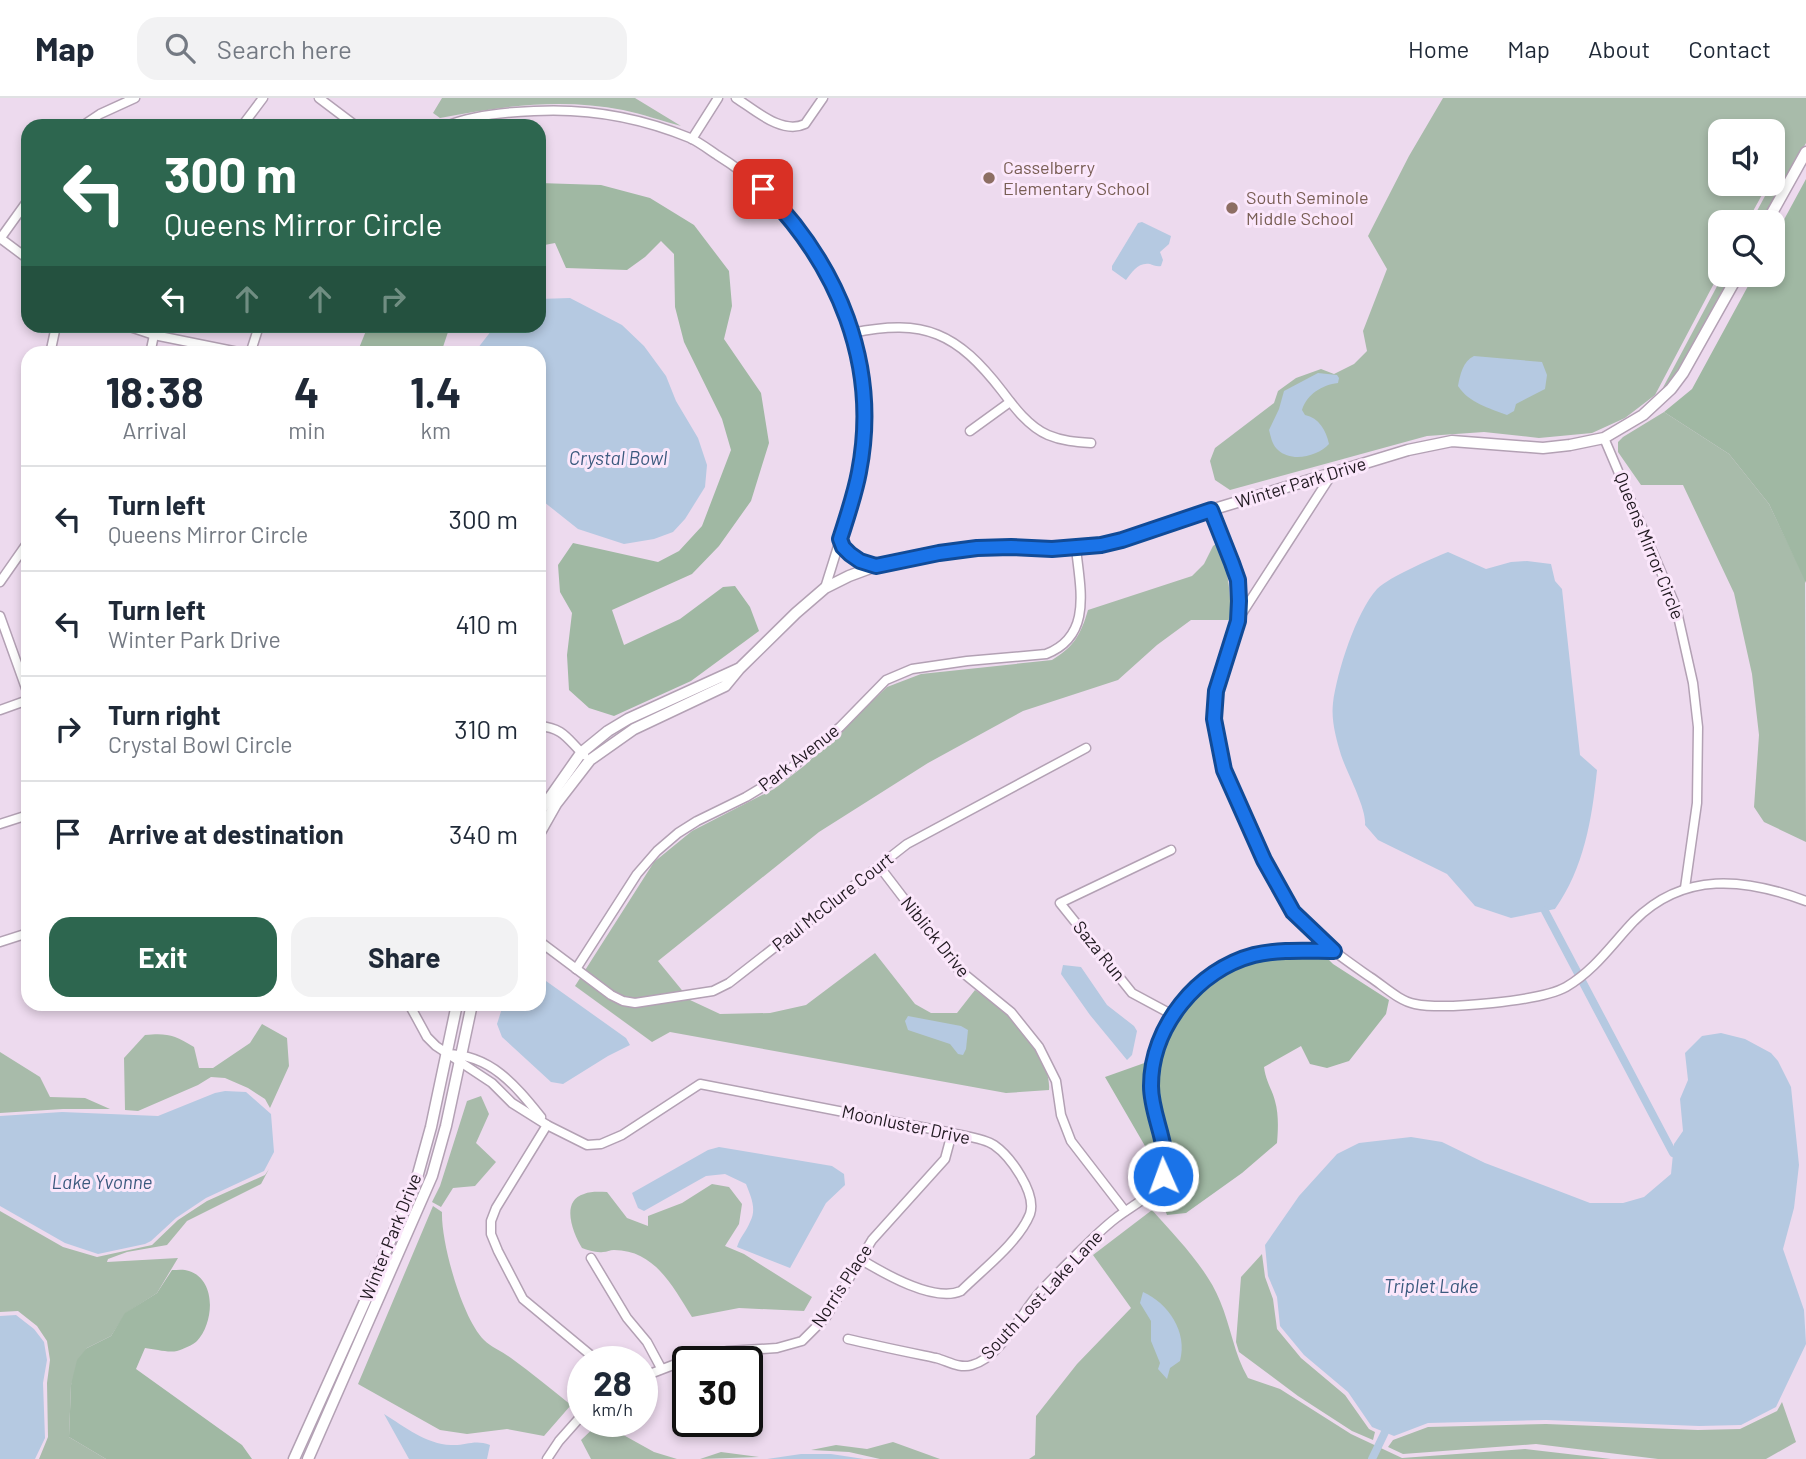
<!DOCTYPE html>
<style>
:root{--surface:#fff;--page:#f2f2f3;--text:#1f2937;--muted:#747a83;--line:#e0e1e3;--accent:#2d664f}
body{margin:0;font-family:Barlow,sans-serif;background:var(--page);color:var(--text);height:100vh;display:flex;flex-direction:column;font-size:26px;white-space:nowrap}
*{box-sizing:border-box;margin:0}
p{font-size:23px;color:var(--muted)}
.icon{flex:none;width:38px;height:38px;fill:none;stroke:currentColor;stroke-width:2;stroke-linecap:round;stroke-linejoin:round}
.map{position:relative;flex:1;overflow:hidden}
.panel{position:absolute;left:21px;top:248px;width:525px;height:665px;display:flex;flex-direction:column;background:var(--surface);border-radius:21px;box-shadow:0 4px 10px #0003}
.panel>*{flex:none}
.hud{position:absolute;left:21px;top:21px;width:525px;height:214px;border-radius:21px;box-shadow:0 4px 10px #0003;background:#2d664f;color:#fff;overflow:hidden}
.tools{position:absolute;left:1708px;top:21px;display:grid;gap:14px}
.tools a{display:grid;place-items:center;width:77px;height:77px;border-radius:14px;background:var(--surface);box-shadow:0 4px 10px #0003;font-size:35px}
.speed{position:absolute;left:567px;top:1248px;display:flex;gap:14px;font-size:35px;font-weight:700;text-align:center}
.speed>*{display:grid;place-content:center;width:91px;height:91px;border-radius:50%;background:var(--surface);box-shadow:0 4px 10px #0003;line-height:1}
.speed small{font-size:18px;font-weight:400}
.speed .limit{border:4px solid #111;border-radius:10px;background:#fff;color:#111}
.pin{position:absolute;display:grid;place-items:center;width:60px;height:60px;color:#fff;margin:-30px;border-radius:14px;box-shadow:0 4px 10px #0006}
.me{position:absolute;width:77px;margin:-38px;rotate:358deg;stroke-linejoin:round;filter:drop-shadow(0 0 5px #0008)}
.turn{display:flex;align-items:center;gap:24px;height:147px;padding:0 28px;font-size:32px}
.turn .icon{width:91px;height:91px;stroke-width:2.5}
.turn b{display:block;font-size:49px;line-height:60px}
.lanes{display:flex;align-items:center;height:66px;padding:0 28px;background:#0003;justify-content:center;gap:35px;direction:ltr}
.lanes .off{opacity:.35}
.eta{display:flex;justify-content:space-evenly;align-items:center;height:119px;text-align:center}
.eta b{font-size:42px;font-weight:700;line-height:49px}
.action{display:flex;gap:14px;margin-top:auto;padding:14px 28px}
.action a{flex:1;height:80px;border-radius:21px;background:var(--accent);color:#fff;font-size:28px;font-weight:700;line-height:80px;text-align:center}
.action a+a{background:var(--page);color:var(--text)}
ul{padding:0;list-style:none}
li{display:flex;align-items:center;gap:21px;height:105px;padding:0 28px;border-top:2px solid var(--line)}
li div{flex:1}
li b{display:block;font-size:26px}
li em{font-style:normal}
header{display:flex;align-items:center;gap:42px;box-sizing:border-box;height:98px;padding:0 35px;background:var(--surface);border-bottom:2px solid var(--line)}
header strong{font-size:33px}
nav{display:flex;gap:38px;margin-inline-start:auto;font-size:24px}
.search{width:490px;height:63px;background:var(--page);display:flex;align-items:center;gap:18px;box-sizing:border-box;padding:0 24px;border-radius:21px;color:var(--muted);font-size:26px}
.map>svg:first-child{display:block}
.green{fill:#a8bbaa}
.forest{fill:#a0b8a3}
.water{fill:#b5c9e1}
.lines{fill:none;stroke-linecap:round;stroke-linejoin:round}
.canal{stroke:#b5c9e1;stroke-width:8}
.minor-casing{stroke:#b3a1b4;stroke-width:11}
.tertiary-casing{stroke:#b3a1b4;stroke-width:13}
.minor{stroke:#fff;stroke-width:8}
.tertiary{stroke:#fff;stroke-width:10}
.route-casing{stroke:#114b97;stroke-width:18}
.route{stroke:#1a73e8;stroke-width:12}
.education-dot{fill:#8d6e63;stroke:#fbe7fb;stroke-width:2.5}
.labels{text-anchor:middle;stroke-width:6;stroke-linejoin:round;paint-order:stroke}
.education-label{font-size:18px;fill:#785e54;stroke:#fbe7fb;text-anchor:start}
.street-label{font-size:18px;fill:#201920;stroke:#fbe7fb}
.water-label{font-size:19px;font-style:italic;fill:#3b5a7e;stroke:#fbe7fb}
</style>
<header>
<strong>Map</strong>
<div class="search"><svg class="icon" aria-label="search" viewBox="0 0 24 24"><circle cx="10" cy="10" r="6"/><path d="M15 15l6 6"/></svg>Search here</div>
<nav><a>Home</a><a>Map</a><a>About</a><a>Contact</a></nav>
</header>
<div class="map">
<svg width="1806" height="1361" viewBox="0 0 1806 1361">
<rect width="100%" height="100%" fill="#eddaee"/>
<g class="green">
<path d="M442,0h193l46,28c-19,-5 -38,-12 -58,-16 -62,-12 -121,-4 -183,8l-7,-5z"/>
<path d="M1443,0h363v45l-44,79h-11l28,-52 -2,-3 -4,8v-44h-53v53h48l-21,38h-27v50l-65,123 -30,23 -33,15 -53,5 -55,-6 -57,4 -197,54 -15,-10 -5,-19 5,-13 59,-45 4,-12 18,-13 25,-9 13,5 20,-10 13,-13 -4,-20 24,-62 -19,-33 41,-80z"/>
<path d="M1723,177h10l-53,96 -22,26z"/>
<path d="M1664,314l65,42 40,50 36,75 1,263 -42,-20 -10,-15 5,-72 -7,-61 -18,-81 -51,-108h-42l-23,-33v-10l5,-5z"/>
<path d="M1217,445c12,27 13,47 14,77h-40l-34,25 -39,35 -95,31 -95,52 -109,69 -161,129 32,39 30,14 50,-1 36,-8 69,-52 40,51 16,9h26l18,-23c28,17 77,64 74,100l-43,3 -336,-61 -18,10 -77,-56 79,-124 38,-31 82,-42 30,-23 83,-79 34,-13 131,-14c22,-13 29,-26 36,-50l104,-34 12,-12 9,-18z"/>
<path d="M262,926l25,14 2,28 -19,42 -5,-9 -17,-11 -23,-10 -14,-1 -13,8 -60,26 -13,-1 -1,-52 21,-23c23,-2 29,0 49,12l5,21h14l37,-25z"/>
<path d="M0,954l40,25 10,20 35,1 25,11h-47l-63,4z"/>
<path d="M481,998l8,18 -13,29 20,19 -21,24 -22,2 -12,19 -9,-5 8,-16 27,-85z"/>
<path d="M269,1071l-8,15 -74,37 -20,24 -40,7 -19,7 -1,3 71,-4 -21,35 -31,20 -15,23 -24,12 -16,37 -2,52 37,22h-67l9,-22 -1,-54 3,-23 -3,-19 -10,-15 -19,-15 -18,1v-101l63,36 34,10 55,-12 26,-25 29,-19 58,-26z"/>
<path d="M712,1086l17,3 13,17 -3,20 -14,22 19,8 68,43 -8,14 -65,-3 -47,9c-19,-30 -37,-67 -78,-67 -4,0 -7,2 -11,2 -7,1 -15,-2 -21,-4 -9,-15 -22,-47 2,-54 7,-3 16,-2 23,-2l20,26 21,8v-10l34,-13z"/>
<path d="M433,1108l9,6c-1,31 20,106 42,128 7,7 19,12 27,18 21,15 40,31 60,47l-27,31 -37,-7 -40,5 -27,-4 -82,-46z"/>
<path d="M1152,1112c23,26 55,58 68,91 11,26 14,53 28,77l32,11 71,45 51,24 123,-9 86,10h-582l6,-4 1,-39 41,-52 54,-56 -38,-53z"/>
<path d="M1262,1156l3,23 8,22 4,30 24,29 44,37 24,34 6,3 -2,8 -21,-9 -54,-35 -59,-44 -3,-10 5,-65z"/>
<path d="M1782,1304l14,40 -30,17h-108l-122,-15 -133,10 -15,-7 5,-7 35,-13 118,-3 152,6 42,-1 37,-18z"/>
<path d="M600,1324l54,30 23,7h-86l-10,-19z"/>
<path d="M893,1344l47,17h-60l-31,-7 -38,-2 25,-5 31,4z"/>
<path d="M721,1354l38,5 -59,2z"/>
</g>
<g class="forest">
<path d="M1806,81v404l-37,-79 -40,-50 -65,-42 28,-23 62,-114h19v-35z"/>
<path d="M539,85l62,2 49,13 44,27 35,46 3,35 -8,33 37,54 8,50 -18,58 -32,45 -27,28 -80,36 12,35 56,-26 43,-32 12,-1 15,21 9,24 -68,50 -77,35 -25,-8 -20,-18 -2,-35 5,-42 -12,-21 -2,-27 15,-22 85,19 21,-11 23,-25 29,-76 -9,-31 -38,-77 -9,-35 -1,-53 -13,-13 -16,16 -18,13 -61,-2 -11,-25 -16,3z"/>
<path d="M368,228h82l-9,27h-84z"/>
<path d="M1276,858h49l8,8 56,36 -3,14 -37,47 -22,7 -17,-4 -9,-18 -37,21c2,15 8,22 11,34 4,14 3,29 2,42l-35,30 -56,40 -19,2 -9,-23c24,-39 3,-53 -2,-92 -10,-73 51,-135 120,-144z"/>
<path d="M1150,963c-2,15 -5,30 -2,45 5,25 22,51 7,75l-10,-35 -40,-69z"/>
<path d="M172,1172c5,0 12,-1 17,1 28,9 25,52 8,70 -4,4 -14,8 -20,10 -9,2 -22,-2 -32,-3l-9,21 106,76 10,14h-146l-37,-22 2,-52 6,-25 10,-12 24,-12 14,-23 32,-20z"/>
</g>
<g class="water">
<path d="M1142,124l29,14 -2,8 -9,8 3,8 -2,6c-4,1 -8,-1 -11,-2 -12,-2 -18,8 -24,16l-14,-10v-4l26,-43z"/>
<path d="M570,200l52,27 22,21 22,30 10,25 22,37 9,27 -2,22 -20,32 -12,13 -19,7 -30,5 -46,-15 -39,-31v-144l-65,-1 21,-27h44v-27z"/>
<path d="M1474,258l68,6 5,13 -2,14 -29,15 -2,7 -7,4c-18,-7 -38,-12 -49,-29 2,-11 5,-25 16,-30z"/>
<path d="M1318,275l19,2 2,3 -1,5c-16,2 -31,11 -36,27l3,5c14,3 21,15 24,29 -11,12 -37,19 -51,6 -6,-5 -7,-13 -9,-20l10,-21 5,-18z"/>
<path d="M1448,454l38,17 25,-7 16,-1 24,3 4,17 7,8 18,166 17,15c-5,49 -13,98 -42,139l-44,9 -36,-12 -28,-32 -69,-34 -13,-15c2,-16 -18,-52 -24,-70 -5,-17 -10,-34 -8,-52 4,-31 23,-91 44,-114 14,-13 52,-29 71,-37z"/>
<path d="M1063,867l18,2 26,38 27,21 3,5 -5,24 -5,5 -37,-45 -29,-41z"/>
<path d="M539,878l87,62 4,7 -22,11 -45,28 -12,-2 -49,-45 -5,-13 6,-19 36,-1z"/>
<path d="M908,918l53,10 7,4 -2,19 -3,6 -5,-1 -8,-10 -42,-14 -3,-9z"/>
<path d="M1721,935l24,6 26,14 7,8 13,26 8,78 -5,43 -11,41 21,61 2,34 -30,63 -35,18 -42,1 -153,-6 -118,3 -34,13 -22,-9 -24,-35 -44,-37 -24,-29 -3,-29 -9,-21 -3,-31 34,-49 38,-42 22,-11 52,-6 31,5 43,21 105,40h33l21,-6 27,-23 3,-30 9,-13 -3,-32 8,-19 -3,-27 17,-17z"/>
<path d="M225,993l21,1 25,22 3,38 -10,19 -58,27 -30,20 -25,23 -6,3 -47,10 -33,-11 -65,-37v-90l62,-4 96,4 57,-23z"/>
<path d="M719,1049l113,19 12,8 1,11 -19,18 -36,65 -53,-21c3,-10 9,-15 13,-25 7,-13 1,-25 -4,-38l-21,-10 -19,2 -62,35 -6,-3 -6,-15 76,-43z"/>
<path d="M1143,1194c25,11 45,40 37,69l-10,7 -3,11 -9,-10 2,-6 -9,-22v-20l-11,-18z"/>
<path d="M16,1217l18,14 10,13 3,18 -4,23 2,55 -10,21h-35v-143z"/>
<path d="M384,1316c21,13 42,30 67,31 15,1 23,-6 39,0l-3,14h-78z"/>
<path d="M801,1356h30l33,5h-97z"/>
</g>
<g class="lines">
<g class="canal">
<path d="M1545,813l128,242"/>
<path d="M1372,1361l13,-27"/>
</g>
<defs>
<g id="minor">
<path d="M319,0l37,28"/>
<path d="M736,0c19,12 46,37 69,26l18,-26"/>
<path d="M82,28l18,-12 35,-16"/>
<path d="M242,28l21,-28"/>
<path d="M446,28c27,-11 59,-14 88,-15 55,-3 105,6 156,27 9,4 18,11 27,17 75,46 130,127 143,214 12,79 -12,145 -35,219"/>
<path d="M692,41l26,-41"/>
<path d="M0,140l28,21"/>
<path d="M0,141l28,-39"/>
<path d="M127,228l27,9 94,19"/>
<path d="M852,235c73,-15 105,0 150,58 12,16 27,36 46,44 14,6 28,7 43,8"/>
<path d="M50,256l6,-28"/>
<path d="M150,256l4,-19"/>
<path d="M250,256l9,-28"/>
<path d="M970,333l40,-29"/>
<path d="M1604,340l72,169 17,76 5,44 -1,76 -12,85"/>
<path d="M1211,412c14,35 34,72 27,111 -7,36 -25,57 -24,97 2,43 22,82 40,120 11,25 23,53 40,74 20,27 49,46 76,65 14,9 29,24 45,27 30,6 126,-3 151,-17 29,-17 46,-43 68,-66 50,-50 111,-43 172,-20"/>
<path d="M841,442l9,14 26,12"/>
<path d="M0,484l28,-40"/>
<path d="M0,518l28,78"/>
<path d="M1239,520l93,-144"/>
<path d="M0,612l28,-10"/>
<path d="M539,628c25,2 28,13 45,29"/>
<path d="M0,726l28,-9"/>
<path d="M1171,752l-111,53 72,90 41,22"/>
<path d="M879,768l78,102 54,44 28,35 17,34 5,34 10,26 54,70"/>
<path d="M539,843l72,54 12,6 12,2 78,-12 16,-8 178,-139 179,-96"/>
<path d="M0,844l28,-9"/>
<path d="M576,871l61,-95 20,-23 21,-18 19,-12 49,-24 38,-23 56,-47 46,-47 26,-11 55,-8 79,-7c47,-18 34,-66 30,-106"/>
<path d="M409,906l18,33 9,9 56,37 20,20 35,22 40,20 14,-1 21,-9 78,-51 252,49c12,3 32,5 42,12 16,11 43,48 36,69 -11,28 -48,56 -69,77 -27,12 -78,-18 -101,-32"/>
<path d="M447,956c44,1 68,31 94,63"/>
<path d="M547,1027l-51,83 -5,13v13l7,17 25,48 76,63"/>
<path d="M591,1160l36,60 20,24 14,26"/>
<path d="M848,1241c29,7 59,13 88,19 12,3 23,11 36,7 29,-8 49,-52 68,-73 9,-10 19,-20 29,-30 15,-15 30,-31 47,-44 18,-14 41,-23 49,-47 7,-24 -12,-52 -14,-77 -3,-62 43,-125 103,-139 26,-6 54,-4 80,-4"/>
<path d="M642,1279l52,-20 34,-6 49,-3 25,-7 24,-24 46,-77 73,-81 7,-26"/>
<path d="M547,1361l12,-18 24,-27"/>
</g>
<g id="tertiary">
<path d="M1767,124l39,-70"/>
<path d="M539,715l42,-60 27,-22 20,-12 110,-50"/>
<path d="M539,736l17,-30 34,-44 44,-31 91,-43 14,-17 57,-56 29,-25 24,-12 27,-10 63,-13 72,-6 41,2 24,-1 46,-8 89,-30 197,-60 44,-9 91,7 27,-3 34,-7 39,-23 28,-26 12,-16 55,-98"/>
<path d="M294,1361l72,-160 52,-125 13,-47 26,-123"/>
<path d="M308,1361l124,-283 14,-50 26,-122"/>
</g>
</defs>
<use href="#minor" class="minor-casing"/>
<use href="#tertiary" class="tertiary-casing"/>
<use href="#minor" class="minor"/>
<use href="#tertiary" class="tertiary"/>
</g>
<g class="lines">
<defs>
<path id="route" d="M763,91c75,76 117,175 96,283 -4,22 -12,45 -19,67l3,8 7,7 10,7 16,5 63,-13 38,-5 34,-1 41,2 49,-4 21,-5 89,-30 21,53 6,17 1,21 -1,20 -22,70 -2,28 10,51 40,90 29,52 41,39c-26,0 -55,-2 -80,4 -57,15 -103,72 -103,131 0,31 20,60 12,90"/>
</defs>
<use href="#route" class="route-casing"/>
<use href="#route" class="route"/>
</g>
<g class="education-dot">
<circle cx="989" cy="80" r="7"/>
<circle cx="1232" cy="110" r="7"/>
</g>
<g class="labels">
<g class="education-label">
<text x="1003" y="76">Casselberry<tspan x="1003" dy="21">Elementary School</tspan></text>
<text x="1246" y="106">South Seminole<tspan x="1246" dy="21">Middle School</tspan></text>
</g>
<g class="street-label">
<text transform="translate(1301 385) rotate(-17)" y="6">Winter Park Drive</text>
<text transform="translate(1649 448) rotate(68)" y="6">Queens Mirror Circle</text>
<text transform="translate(799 660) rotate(-38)" y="6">Park Avenue</text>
<text transform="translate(833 804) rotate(-38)" y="6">Paul McClure Court</text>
<text transform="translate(935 839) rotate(51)" y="6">Niblick Drive</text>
<text transform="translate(1099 853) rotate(51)" y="6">Saza Run</text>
<text transform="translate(906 1027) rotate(12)" y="6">Moonluster Drive</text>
<text transform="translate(391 1139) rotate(-68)" y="6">Winter Park Drive</text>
<text transform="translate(842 1188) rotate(-57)" y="6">Norris Place</text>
<text transform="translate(1042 1197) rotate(-47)" y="6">South Lost Lake Lane</text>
</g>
<g class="water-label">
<text x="618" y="367">Crystal Bowl</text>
<text x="102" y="1091">Lake Yvonne</text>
<text x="1431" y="1195">Triplet Lake</text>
</g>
</g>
</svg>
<div class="tools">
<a><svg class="icon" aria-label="sound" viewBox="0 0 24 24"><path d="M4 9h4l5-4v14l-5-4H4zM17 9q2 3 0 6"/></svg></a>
<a><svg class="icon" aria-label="search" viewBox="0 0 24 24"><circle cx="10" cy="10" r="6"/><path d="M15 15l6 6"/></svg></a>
</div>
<div class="speed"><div>28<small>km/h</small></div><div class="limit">30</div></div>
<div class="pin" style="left:763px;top:91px;background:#d93025"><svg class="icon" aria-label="arrive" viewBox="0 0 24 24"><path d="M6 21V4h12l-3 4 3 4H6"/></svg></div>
<svg class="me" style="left:1163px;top:1078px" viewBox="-20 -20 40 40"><circle r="17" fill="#1a73e8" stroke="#fff" stroke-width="3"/><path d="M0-11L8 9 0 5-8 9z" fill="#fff"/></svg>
<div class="hud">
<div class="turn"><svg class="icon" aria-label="left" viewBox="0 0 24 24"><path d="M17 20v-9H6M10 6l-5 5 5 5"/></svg><div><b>300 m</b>Queens Mirror Circle</div></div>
<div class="lanes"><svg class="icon" aria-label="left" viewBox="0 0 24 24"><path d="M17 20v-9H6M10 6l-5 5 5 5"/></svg><svg class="icon off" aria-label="ahead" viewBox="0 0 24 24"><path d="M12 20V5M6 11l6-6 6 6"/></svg><svg class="icon off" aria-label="ahead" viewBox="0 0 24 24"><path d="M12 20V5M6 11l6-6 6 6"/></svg><svg class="icon off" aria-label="right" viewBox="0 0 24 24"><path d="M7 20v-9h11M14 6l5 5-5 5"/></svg></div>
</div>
<section class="panel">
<div class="eta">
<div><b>18:38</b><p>Arrival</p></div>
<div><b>4</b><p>min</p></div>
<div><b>1.4</b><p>km</p></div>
</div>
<ul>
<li><svg class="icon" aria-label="left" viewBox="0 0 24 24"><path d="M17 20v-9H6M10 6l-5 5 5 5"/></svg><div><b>Turn left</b><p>Queens Mirror Circle</p></div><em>300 m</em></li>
<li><svg class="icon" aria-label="left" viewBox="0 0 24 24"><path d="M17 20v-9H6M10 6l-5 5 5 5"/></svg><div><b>Turn left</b><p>Winter Park Drive</p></div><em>410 m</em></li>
<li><svg class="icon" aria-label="right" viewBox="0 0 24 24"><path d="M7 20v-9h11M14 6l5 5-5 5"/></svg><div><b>Turn right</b><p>Crystal Bowl Circle</p></div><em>310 m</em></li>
<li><svg class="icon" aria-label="arrive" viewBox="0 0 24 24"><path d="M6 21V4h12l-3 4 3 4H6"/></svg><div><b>Arrive at destination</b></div><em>340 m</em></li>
</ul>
<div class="action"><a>Exit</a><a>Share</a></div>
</section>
</div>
